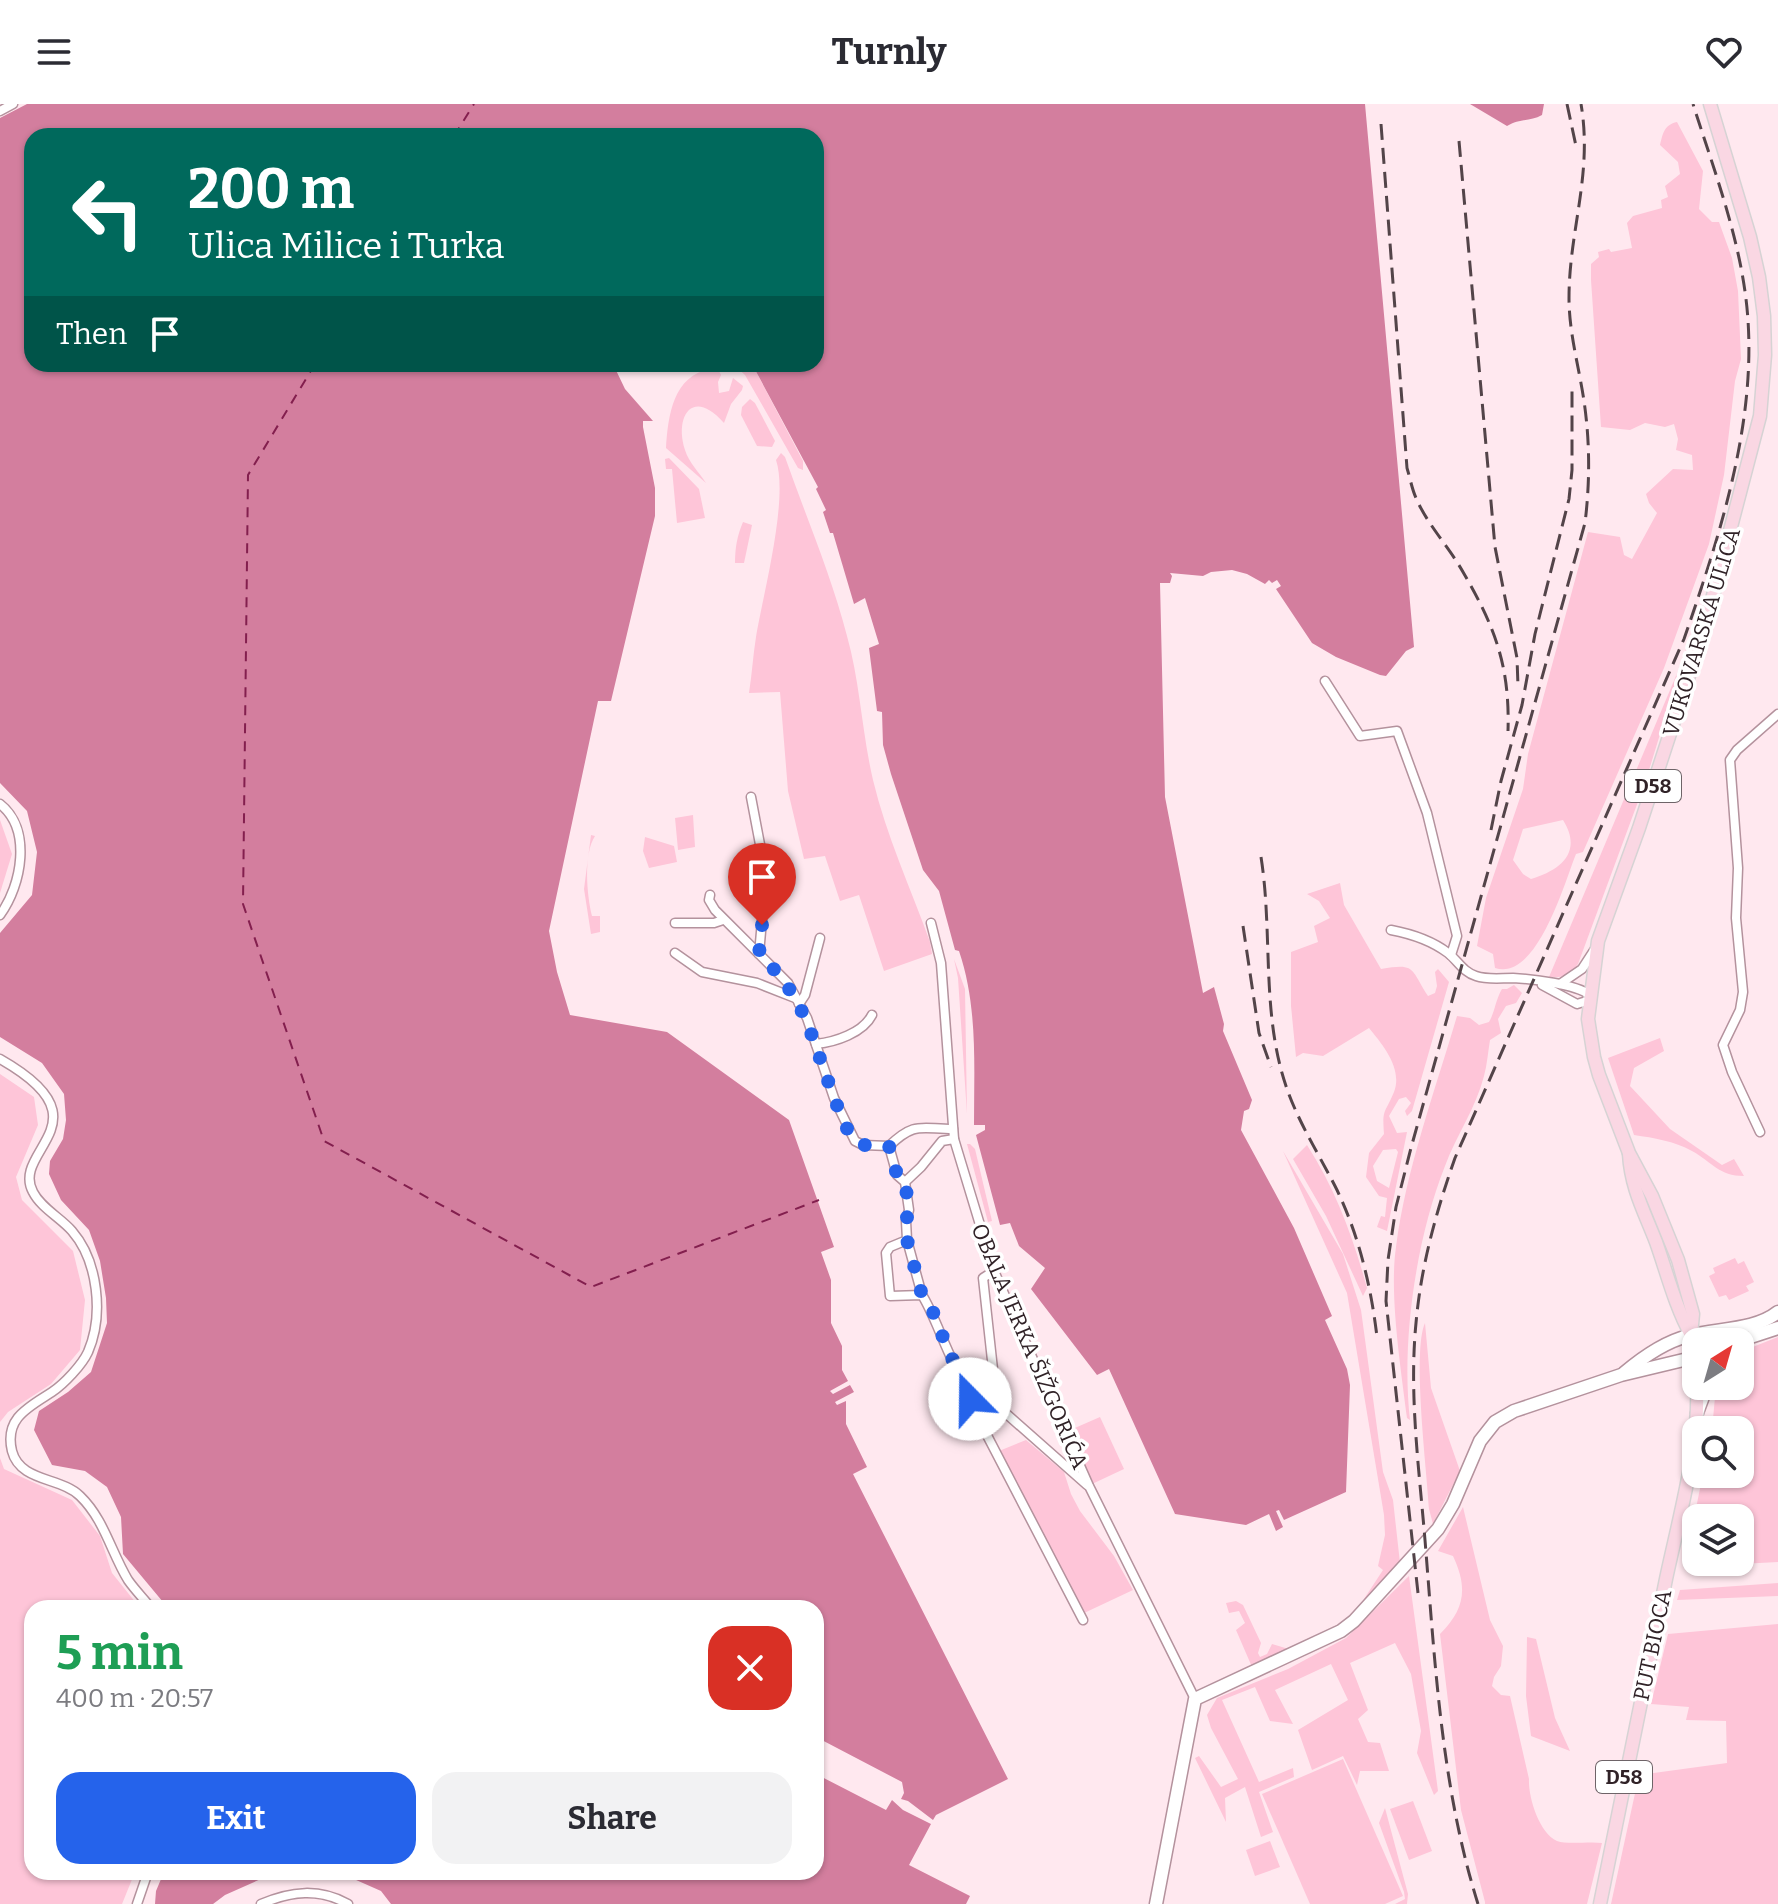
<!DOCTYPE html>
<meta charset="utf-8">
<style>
:root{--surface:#fff;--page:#f2f2f3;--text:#2b2b33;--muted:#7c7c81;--accent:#2563eb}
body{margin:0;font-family:Bitter,serif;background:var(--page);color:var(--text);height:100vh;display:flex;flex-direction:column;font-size:30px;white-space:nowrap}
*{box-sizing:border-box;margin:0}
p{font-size:26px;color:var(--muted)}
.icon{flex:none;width:44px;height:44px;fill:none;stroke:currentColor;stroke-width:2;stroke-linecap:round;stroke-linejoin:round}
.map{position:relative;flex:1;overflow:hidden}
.details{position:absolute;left:24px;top:1496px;width:800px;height:280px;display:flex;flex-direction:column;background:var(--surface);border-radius:24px;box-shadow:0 2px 6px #0004}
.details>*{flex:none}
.banner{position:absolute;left:24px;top:24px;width:800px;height:244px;border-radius:24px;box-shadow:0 2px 6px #0004;background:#00695c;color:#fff;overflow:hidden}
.needle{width:52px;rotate:37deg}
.fabs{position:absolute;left:1682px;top:1224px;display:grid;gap:16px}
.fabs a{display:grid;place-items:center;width:72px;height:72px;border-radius:16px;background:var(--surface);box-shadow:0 2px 6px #0004;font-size:40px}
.pin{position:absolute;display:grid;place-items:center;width:68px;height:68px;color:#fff;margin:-82px -34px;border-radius:50% 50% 50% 0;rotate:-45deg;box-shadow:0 0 8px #0007}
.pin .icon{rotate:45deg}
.me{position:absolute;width:88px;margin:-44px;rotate:338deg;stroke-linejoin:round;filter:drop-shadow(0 0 6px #0008)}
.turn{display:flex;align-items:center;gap:28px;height:168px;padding:0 32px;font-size:36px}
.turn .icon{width:104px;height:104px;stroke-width:2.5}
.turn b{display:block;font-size:56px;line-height:68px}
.then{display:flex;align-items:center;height:76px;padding:0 32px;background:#0003;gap:16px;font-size:30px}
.round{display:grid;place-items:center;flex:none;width:84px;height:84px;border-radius:24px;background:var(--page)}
.summary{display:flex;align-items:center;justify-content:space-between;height:136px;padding:0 32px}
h1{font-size:48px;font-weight:700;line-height:60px;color:#1e9e55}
.button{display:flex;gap:16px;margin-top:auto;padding:16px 32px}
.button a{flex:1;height:92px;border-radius:24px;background:var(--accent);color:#fff;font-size:32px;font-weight:700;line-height:92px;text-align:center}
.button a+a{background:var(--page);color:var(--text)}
header{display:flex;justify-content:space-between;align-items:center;height:104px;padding:0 32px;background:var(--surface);font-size:36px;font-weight:700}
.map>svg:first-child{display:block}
.green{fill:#fec5d8;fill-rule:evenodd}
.water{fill:#d37e9e}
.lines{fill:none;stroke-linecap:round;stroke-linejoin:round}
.ferry{stroke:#831f4e;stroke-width:2;stroke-dasharray:10 8;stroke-linecap:butt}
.street-casing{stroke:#b4929d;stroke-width:11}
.secondary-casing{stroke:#b4929d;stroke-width:15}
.primary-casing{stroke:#d6d3d4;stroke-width:15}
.street{stroke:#fff;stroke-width:8}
.secondary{stroke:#fff;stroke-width:12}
.primary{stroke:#fad7e3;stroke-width:12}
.rail{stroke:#534449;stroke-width:3;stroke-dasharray:16 8;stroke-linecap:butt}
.route{stroke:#2563eb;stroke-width:14;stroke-dasharray:0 25.2}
.labels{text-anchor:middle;stroke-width:7;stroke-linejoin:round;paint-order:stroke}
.shield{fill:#fff;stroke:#6e6468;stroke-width:2}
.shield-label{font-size:20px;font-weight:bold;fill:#302227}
.street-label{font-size:22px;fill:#302227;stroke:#fff}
</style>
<header><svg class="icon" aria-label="menu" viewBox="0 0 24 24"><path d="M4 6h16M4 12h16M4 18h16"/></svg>Turnly<svg class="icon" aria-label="heart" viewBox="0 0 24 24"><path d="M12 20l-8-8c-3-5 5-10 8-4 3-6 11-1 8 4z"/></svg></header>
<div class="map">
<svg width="1778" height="1800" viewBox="0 0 1778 1800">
<rect width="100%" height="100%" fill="#ffe8ef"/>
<g class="green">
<path d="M1677,18l26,49 -4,38 13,13h7l13,36 6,33 3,68 -6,22 -11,94 -15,69 -45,124 -81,184 -7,2c-11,27 -39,128 -81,114l-2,-14 -16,-8 9,-48 37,-109 5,-35 60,-222 32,5 4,18 8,4 25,-46 -8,-10 -3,-9 27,-25 20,1 -1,-15 -16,-5 2,-11 -4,-15 -9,3 -20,-4 -15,7 -29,-3 -10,-147v-16l8,-7 -1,-5 11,-3 2,3 21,-4 -5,-25 6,-7 29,-8 -1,-8 7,-3 -3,-11 15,-12 -2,-12 -18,-17c3,-12 4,-20 17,-23zM1563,716c20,32 -2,50 -32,59l-8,-5 -10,-14 10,-31z"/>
<path d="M733,260h19l51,97v9l-5,-2 -53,-93z"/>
<path d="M711,265l8,2 2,4 -3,7 1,11 10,-2 4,-13 10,8 -1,4 -11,14 -7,19c-31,-36 -50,-7 -39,27 4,13 14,22 21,33l-40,-35c2,-32 7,-73 45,-79z"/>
<path d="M750,295l5,4 20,38 -3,6 -15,-1 -16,-31 1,-8z"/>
<path d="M781,349l4,4c21,60 46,117 62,179 13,46 15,97 26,144 13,55 38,109 57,162l2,12 -48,17 -25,-76 -19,6 -15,-45 -21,3 -16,-68 -8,-99 -31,1c3,-19 4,-38 7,-56 7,-43 33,-138 20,-177z"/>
<path d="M669,354l30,31 6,29 -28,5 -5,-54h-6l-1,-10z"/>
<path d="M743,418l9,3 -8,38h-9c0,-15 2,-27 8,-41z"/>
<path d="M1694,519l-48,157 -68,184c-8,12 -15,14 -29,13l132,-313z"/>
<path d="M693,711l2,32 -17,3 -3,-32z"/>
<path d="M0,716l12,34 -12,39z"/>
<path d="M591,731l4,1c-12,18 -8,60 -3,80h8v16l-9,2 -7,-45z"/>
<path d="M645,733l29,9 3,16 -28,6 -6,-17z"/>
<path d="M1340,779l4,22 37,64c35,-6 29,-1 47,27l7,-3 2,-7 -2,-14 3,-3 11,13 -37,129 -5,5 -2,-5 6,-8 -5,-6 -7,2 -10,17 8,17 10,-1 -20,99 -10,-4 4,-11 4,1 2,-19 -8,-2 -13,-19 3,-24 15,-19c-2,-26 1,-20 10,-42 9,-23 -11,-47 -25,-64l-46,28 -20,-3 -7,4 -5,-51v-54l27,-10 -4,-16 16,-8 -11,-17 -12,-7zM1396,1045l2,3 -9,36 -12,-7 -4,-15 10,-16z"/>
<path d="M954,855l11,30 2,125 -9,-136z"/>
<path d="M1514,881l8,8 -6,10 -10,3 -8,13 3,14 -11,7c-2,12 -3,25 -6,36 -8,32 -28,60 -39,90 -29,73 -44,176 -35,254l-3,-2c-6,-49 -18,-123 -11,-171 10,-78 39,-156 61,-231l13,2 9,7 10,-3c6,-10 6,-21 13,-33h5z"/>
<path d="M1660,934l4,13 -30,17 -4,18 40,43 52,36 12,-6 10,17c-25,0 -32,-14 -52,-25 -18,-10 -38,-13 -58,-16l-26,-77z"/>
<path d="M0,970l34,23 4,28 -22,52 6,23 51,51 12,49 -5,50 -29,34 -43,28 -8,10z"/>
<path d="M967,1040h3l5,5 17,72 -4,1z"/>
<path d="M1307,1041c29,45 46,92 60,143l-4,8 -37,-80 -33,-57z"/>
<path d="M1283,1047l60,103 18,56 22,162 10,28 7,63 -32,38 -4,-2 19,-29 -5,-4 7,-31 -1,-20 -37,-222z"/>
<path d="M1735,1154l3,6 6,-3 10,21 -8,4 3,5 -20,9 -3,-5 -7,2 -10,-21 6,-3 -2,-5z"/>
<path d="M1425,1219l6,65 29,83 -27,53 -4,-15c-2,-38 -17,-158 -4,-186z"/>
<path d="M1778,1233v225l-94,5 19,-93h37v-44h-28l4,-44h24v-34zM1696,1414h44v44h-44z"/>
<path d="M1100,1313l24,52 -32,15 -24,-53z"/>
<path d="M1026,1336l38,32 7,22 9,17 34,45 19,34 -51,24 -83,-163z"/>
<path d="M0,1354l4,11 68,31 28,36 12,37 28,35h-108v264h103l-13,32h-122z"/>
<path d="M1463,1403l27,113 13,26 -2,20 -7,11 -2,9 9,9 9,1 19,83c-1,18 10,54 28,62 11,4 32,0 45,2l-15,61h-102v-2l-24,-92 -21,-176c25,-25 28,-46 13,-78l-15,-5z"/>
<path d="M1409,1472l29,215 -4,4 -17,-42 4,-22 -10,-57 -16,-31 -45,20 18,47 -10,9 10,23 12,1 9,28h-29l-3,14 -14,-29 -31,14 -14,-40 50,-30 -17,-36 -56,26 18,34 -23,-3 -15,-34 -33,13 37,82 34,-14 1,9 -35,15 14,40 -12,5 -16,-50 -20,11 1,24 -31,-64 4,-2 22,31 17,-8 -27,-51 -4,-13 10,-17 71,-29 58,-31z"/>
<path d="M1778,1479v13l-101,4 3,-10z"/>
<path d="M1236,1497l7,4 18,38 -3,10 2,4 7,-3 5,-10 20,6 -40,17 -16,-37 9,-7 -6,-12 -10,2 -3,-10z"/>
<path d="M1778,1520v280h-167l28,-129 88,-12 -1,-42 -40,-1 3,-13 -38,-3 17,-70z"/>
<path d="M1527,1533l9,2 19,79 15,33 -39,-15 -5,-40z"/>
<path d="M1343,1655l60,137 -18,8h-75l-48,-110z"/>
<path d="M1413,1697l19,50 -23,9 -19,-51z"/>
<path d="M1385,1704l23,86 -1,10h-12l10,-5 -1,-7 -25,-69z"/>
<path d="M1270,1737l10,26 -25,9 -9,-26z"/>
</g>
<g class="water">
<path d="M27,0h1338l49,543 -8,4 -20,25 -6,-1 -44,-18 -24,-14 -36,-54 5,-3 -4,-6 -5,3 -3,-3 -4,4 -18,-10 -15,-4 -21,2 -8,4 -33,-3 2,3 -2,7h-10l5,214 38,196 11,-6 10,37 -1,7 29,69 -3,9 -5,2 -3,19 53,98 38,88 -7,4 22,49 3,16 -4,107 -62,28 -5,-10 -3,1 7,16 -7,4 -7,-17 -23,11 -71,-11 -66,-145 -12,6 -66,-86 14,-21 -26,-22 -9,-23 -10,2 -24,-90 9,-5v-5h-11c0,-59 4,-118 -15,-174l-4,-1 -16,-59 -16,-21 -32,-96 -8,-29 -1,-33 -5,-1 -8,-63 10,-4 -14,-46 -11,6 -21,-71h-3l-7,-21 3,-2 -10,-21 2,-2 -66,-123h64v-228h-784v228h581l12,25 28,32h-10v6l12,61v28l-44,185h-13l-49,230 8,41 13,43 97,17 122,88 45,127 -13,5 10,28v43l11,23v24l6,11 -18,10 3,3 17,-9 4,7 -19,10 2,3 9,-4v23l21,43 -14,7 155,305 -72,36 -3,5 -25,-19 -7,-2 3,-6 -2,-11 -86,-45v-129h-648l-45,-54 -2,-37 -14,-30 -22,-16 -33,-6 -18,-35 5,-19 29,-19 23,-20 16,-49 -1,-25 -6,-37 -11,-31 -28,-30 -12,-26 1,-13 13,-22 3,-19 -2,-26 -22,-31 -42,-26v-104l32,-38 5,-43 -10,-41 -27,-28v-665z"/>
<path d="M1470,0h74l-2,11c-12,7 -23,3 -35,11z"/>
<path d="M816,1670l70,36 6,-10 11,10 28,14 -22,41 61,31 -4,8h-575l-10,-13 -43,-19h478z"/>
<path d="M164,1768h138l-39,6 -38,17 -12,9h-58l1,-13z"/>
</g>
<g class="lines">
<g class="ferry">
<path d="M454,32l20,-32"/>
<path d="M315,260l-67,111 -5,429 81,237 267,146 228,-87"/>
</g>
<defs>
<g id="street">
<path d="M0,7l13,-7"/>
<path d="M1325,577l35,55 37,-5 30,82 30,123 -6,19"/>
<path d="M751,693l15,79 -7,78"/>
<path d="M0,700c32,25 22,81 0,111"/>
<path d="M710,791l-1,5 6,10 73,73 19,35 27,80 21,43 8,4 26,1c26,-25 32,-17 64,-17"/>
<path d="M675,819h39l9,-3"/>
<path d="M931,819l10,40 13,176 40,132 95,215 106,213"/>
<path d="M1391,826c21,4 40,10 57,23 10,8 15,19 28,23 12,4 24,2 37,2 19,1 62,6 77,17"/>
<path d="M675,849l27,19 55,11 38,15"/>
<path d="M1560,880l22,-15 13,-20"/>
<path d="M1542,881l35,19 13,-4"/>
<path d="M799,900l6,-9 15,-57"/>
<path d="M816,940c19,-2 47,-11 56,-29"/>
<path d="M0,955c111,63 10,91 33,133 8,16 28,26 39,39 26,30 32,84 16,121 -6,13 -24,32 -36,40 -23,15 -48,26 -40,59 8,31 49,26 68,45 24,23 31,56 48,84 7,10 16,19 23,28"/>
<path d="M1760,1028l-28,-60 -9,-27 17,-35 3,-18 -7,-74 2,-50 -8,-108 7,-10 41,-36"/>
<path d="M889,1042l8,29 8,7 4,28 -3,11 1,19 15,55"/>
<path d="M905,1078l16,-15 21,-26 12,-2"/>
<path d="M907,1136l-17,7 -4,6 4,43 32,-1c15,23 29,74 46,89 4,4 11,7 16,10l103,91"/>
<path d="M994,1167l-11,7 14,128"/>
<path d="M966,1279l11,33 106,204"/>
<path d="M137,1800l11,-32"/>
<path d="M261,1800c30,-13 58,-16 87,0"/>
</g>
<g id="secondary">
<path d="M1735,1238l43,-14"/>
<path d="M1624,1269c19,-16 40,-31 64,-37 29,-8 66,-5 90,-24"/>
<path d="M1697,1309l10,-27"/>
<path d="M1156,1800l39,-205 146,-68 13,-10 84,-92 15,-25 27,-63 15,-19 19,-11 107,-36 75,-18"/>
</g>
<g id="primary">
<path d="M1629,1050c2,34 15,57 27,88 11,31 19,64 35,93"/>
<path d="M1696,1268l-5,-37 2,-21 -15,-54 -26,-64 -23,-43 -30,-78 -5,-18 -6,-38 10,-78 41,-113 65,-198 56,-214 5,-61 -1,-39 -5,-39 -9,-40 -40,-133"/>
<path d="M1600,1800c22,-108 44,-216 66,-325 12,-57 34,-135 31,-193"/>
</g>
</defs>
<use href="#street" class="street-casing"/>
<use href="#secondary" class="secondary-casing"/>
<use href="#primary" class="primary-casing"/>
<use href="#street" class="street"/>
<use href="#secondary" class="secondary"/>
<use href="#primary" class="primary"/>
<g class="rail">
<path d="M1567,0l9,42"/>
<path d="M1381,20l26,344c3,10 5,21 9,30 11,26 33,49 47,74 32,55 47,94 45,159"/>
<path d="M1459,37l36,406 22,111 1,28"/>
<path d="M1491,726l10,-49 21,-76 13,-71 34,-135 3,-29v-86"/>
<path d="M1261,753c12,76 0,155 25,229 12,36 34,70 51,104 22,46 34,96 40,147"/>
<path d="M1243,822l16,107 12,34"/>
<path d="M1418,1489l-32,-292 2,-41 8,-53 15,-59 174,-625c5,-41 5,-81 -1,-122 -5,-34 -15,-68 -15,-103 0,-68 24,-124 12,-194"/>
<path d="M1478,1800c-37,-118 -43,-242 -53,-364 -6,-72 -16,-145 -9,-217 5,-57 20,-111 39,-165l229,-519c37,-107 76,-225 62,-340 -8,-66 -33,-132 -53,-195"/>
</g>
</g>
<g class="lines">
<path class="route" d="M762,821l-3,29c48,45 51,82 74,140 5,14 11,33 21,45 8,9 24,7 35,7l8,29 8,7 4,28 -3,11 1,19 15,55 11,17 17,43 16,28 4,16"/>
</g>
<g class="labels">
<g class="shield">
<rect x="1625" y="666" width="56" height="32" rx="6"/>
<rect x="1596" y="1657" width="56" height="32" rx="6"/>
</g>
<g class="shield-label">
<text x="1653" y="689">D58</text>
<text x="1624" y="1680">D58</text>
</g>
<g class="street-label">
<text transform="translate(1701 528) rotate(-73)" y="8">VUKOVARSKA ULICA</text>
<text transform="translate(1030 1242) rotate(67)" y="8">OBALA JERKA ŠIŽGORIĆA</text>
<text transform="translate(1652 1541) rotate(-78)" y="8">PUT BIOCA</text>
</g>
</g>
</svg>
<div class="fabs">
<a><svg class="needle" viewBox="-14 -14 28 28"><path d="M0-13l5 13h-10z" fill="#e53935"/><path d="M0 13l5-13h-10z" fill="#7c7c81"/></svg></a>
<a><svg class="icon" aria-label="search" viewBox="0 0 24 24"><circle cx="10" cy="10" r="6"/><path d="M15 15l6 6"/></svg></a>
<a><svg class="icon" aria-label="layers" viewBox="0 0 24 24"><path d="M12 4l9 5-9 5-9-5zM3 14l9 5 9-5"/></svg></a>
</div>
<div class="pin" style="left:762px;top:821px;background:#d93025"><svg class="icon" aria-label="arrive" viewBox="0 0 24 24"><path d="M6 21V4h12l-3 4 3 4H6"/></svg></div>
<svg class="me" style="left:970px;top:1295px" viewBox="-20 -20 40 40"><circle r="19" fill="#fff"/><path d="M0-13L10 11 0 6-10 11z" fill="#2563eb"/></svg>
<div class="banner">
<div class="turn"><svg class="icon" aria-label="left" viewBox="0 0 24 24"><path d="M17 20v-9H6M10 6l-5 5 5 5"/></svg><div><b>200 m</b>Ulica Milice i Turka</div></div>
<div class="then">Then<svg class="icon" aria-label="arrive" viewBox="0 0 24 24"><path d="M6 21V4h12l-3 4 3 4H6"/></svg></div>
</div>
<section class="details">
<div class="summary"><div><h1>5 min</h1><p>400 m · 20:57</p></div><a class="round" style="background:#d93025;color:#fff"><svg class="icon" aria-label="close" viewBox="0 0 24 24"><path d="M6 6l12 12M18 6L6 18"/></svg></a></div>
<div class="button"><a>Exit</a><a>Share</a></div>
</section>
</div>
